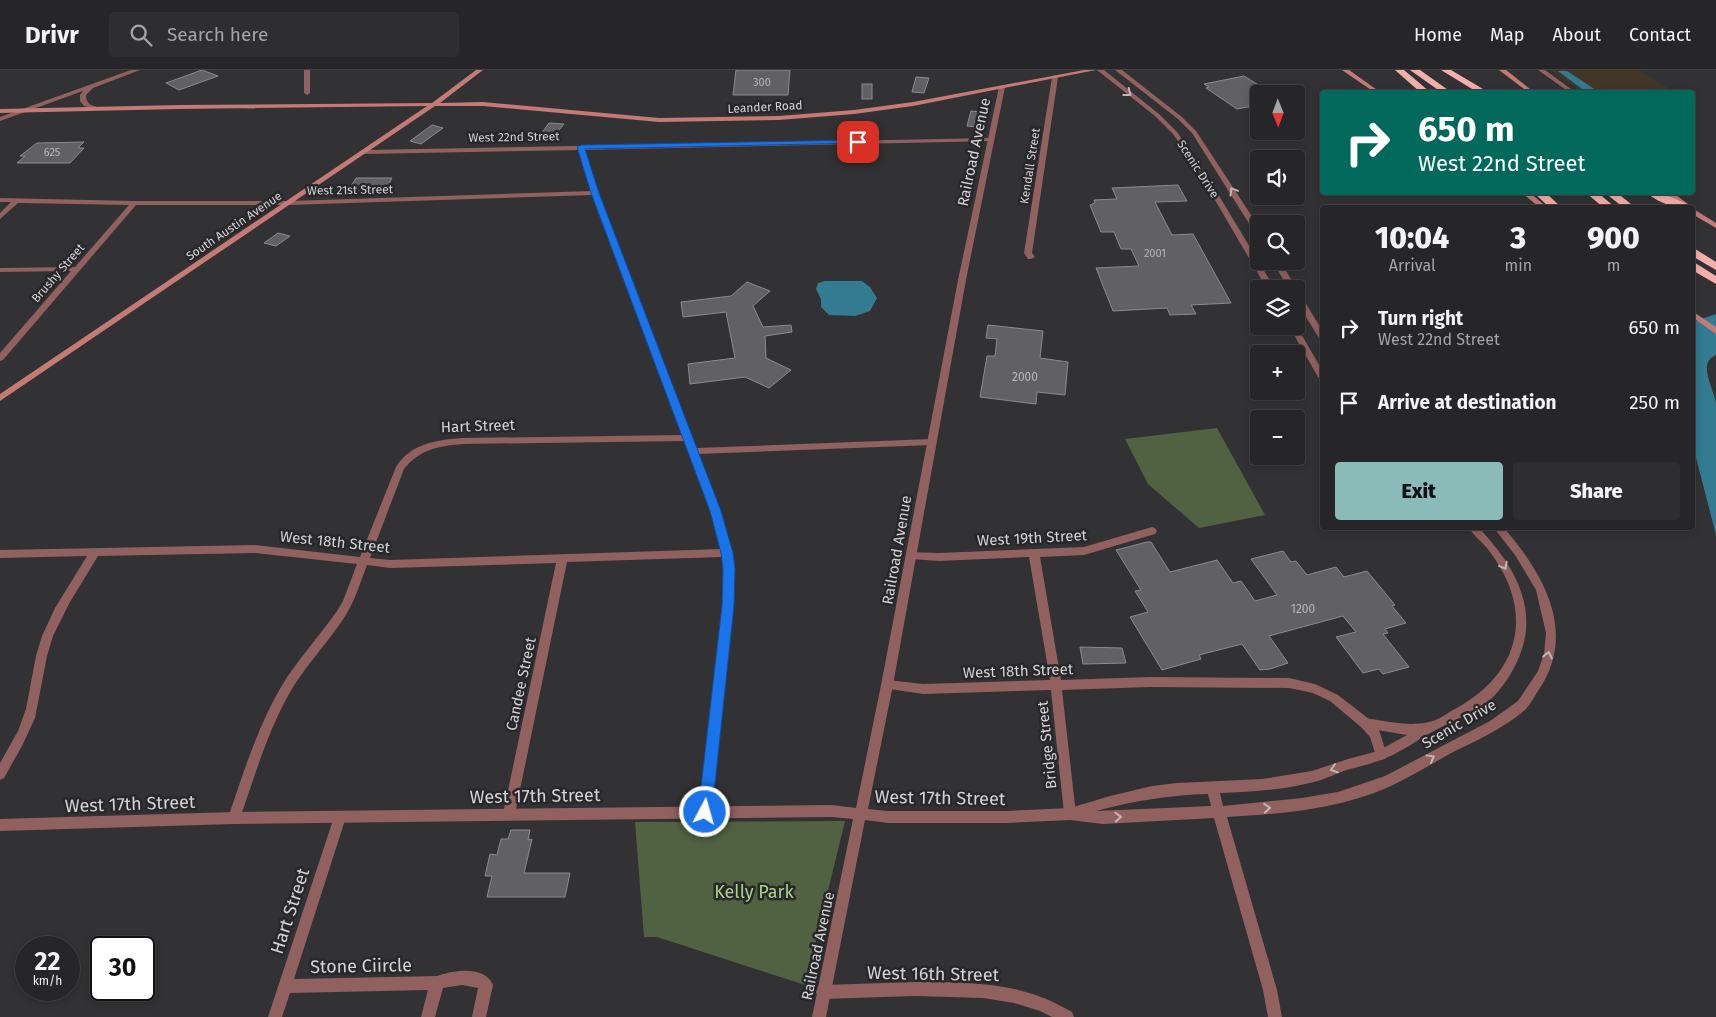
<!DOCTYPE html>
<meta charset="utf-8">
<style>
:root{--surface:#262527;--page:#2e2d2f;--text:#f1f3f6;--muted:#a4a5a7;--line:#424244;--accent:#8bbbb9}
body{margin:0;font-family:"Fira Sans",sans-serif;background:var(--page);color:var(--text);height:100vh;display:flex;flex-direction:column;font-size:19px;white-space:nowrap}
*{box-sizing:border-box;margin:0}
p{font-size:16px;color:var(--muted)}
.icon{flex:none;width:28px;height:28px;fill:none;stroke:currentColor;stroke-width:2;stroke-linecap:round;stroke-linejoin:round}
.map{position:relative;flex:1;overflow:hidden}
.drawer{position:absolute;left:1320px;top:135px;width:375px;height:325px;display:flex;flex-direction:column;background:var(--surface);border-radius:5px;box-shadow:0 2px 8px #0003,0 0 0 1px var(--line)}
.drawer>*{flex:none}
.hud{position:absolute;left:1320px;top:20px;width:375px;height:105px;border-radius:5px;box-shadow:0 2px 8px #0003,0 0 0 1px var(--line);background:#00695c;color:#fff;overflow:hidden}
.needle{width:32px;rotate:179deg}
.buttons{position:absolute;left:1250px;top:15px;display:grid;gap:10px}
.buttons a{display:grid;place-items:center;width:55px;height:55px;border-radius:5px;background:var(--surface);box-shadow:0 2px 8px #0003,0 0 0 1px var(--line);font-size:25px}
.speed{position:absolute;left:15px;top:866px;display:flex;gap:10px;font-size:25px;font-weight:700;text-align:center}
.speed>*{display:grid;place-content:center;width:65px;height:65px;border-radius:50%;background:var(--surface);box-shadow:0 2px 8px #0003,0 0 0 1px var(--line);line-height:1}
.speed small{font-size:12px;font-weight:400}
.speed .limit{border:2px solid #111;border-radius:8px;background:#fff;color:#111}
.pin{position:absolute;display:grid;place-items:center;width:42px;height:42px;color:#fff;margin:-21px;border-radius:10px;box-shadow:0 2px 8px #0006}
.me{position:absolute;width:55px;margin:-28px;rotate:6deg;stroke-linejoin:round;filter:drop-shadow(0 0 4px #0008)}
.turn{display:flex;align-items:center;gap:18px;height:105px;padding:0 15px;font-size:22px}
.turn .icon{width:65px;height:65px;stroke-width:2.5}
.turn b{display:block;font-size:35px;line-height:42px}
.eta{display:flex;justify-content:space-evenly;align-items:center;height:85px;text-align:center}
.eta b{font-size:30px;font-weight:800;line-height:35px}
.cta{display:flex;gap:10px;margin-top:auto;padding:10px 15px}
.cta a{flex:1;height:58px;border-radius:5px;background:var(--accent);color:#111;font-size:20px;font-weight:800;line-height:58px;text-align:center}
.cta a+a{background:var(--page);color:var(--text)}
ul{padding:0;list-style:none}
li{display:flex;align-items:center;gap:15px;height:75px;padding:0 15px}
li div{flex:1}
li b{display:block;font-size:19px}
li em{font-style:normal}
header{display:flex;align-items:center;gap:30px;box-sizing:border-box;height:70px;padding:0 25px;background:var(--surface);border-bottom:1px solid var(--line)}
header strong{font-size:24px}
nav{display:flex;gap:28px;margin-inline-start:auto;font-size:18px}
.search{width:350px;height:45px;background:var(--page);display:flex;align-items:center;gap:12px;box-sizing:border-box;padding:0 18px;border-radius:5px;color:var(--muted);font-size:19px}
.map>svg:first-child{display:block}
.commercial{fill:#423727}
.green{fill:#506242}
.water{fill:#327b91}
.building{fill:#616164;stroke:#8b8a8d}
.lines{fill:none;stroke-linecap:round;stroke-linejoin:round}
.minor{fill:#90615e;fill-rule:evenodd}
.tertiary{fill:#90615e;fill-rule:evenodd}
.secondary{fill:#c57a76;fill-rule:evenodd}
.motorway{fill:#f5afab;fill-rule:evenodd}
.oneway{stroke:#c3b6b7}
.route{fill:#1a73e8;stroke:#114b97}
.labels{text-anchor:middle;stroke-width:5;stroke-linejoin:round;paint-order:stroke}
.far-number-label{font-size:11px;fill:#b7b6b9}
.far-street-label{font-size:12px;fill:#d4d3d5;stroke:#28272a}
.number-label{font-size:12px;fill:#b7b6b9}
.street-label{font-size:15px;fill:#d4d3d5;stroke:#28272a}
.near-street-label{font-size:18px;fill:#d4d3d5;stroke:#28272a}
.near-park-label{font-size:18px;fill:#abd388;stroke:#28272a}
</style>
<header>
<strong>Drivr</strong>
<div class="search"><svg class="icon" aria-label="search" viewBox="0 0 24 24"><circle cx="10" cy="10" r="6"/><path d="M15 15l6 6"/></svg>Search here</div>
<nav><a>Home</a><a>Map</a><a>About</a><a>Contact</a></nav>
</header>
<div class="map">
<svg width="1716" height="947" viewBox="0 0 1716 947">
<rect width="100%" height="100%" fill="#323134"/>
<path class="commercial" d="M1550,0h89l30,19 -14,3h-73z"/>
<g class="green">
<path d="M1217,358l48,87 -66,13 -51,-44 -23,-45z"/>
<path d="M845,751l-40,164 -148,-48h-13l-9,-115z"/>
</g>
<g class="water">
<path d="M1558,1h9l32,21h-13z"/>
<path d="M825,211h37l8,6 7,11 -7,13 -15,5 -26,-1 -8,-8v-8l-5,-10 2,-6z"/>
<path d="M1716,244v41c-20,8 -1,35 0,49 0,43 0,87 0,131l-23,-89 -1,-124z"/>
</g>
<g class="building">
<path d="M202,0l16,6 -39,14 -13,-7z"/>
<path d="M736,0h54l-2,25h-55z"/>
<path d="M1244,6l29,18h-14v11l-22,4 -31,-21 3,-1 -5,-3z"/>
<path d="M916,7l13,1 -5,15 -12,-1z"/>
<rect x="862" y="14" width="10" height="15"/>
<path d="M971,41l10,1 -4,15 -10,-1z"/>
<path d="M549,53l15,1 -9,11 -14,-1z"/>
<path d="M432,55l11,3 -22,16 -11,-3z"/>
<path d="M84,72l-6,6h6l-14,15h-53l8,-7h-5l17,-13z"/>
<path d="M356,108h36l-8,15h-37z"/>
<path d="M1178,115l9,16 -32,1 17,33 21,-1 38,69 -40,2 5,9 -26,1 -3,-7 -54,3 -17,-43 43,-2 -8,-17h-10l-7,-17h-13l-11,-27 5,-2 -1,-3 23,-1 -5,-11z"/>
<path d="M278,163l12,3 -14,10 -12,-3z"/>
<path d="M747,212l23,9 -17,15 10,21 28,-2 1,7 -27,4 1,22 25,12 -22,18 -24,-11 -55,7 -2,-20 47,-6 -9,-46 -43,5 -2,-15 50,-6z"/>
<path d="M988,255l55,6 -3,27 28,4 -3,33 -28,-3 -1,12 -56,-7 7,-41h8l2,-17 -11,-1z"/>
<path d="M1147,472h4l19,30 47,-12 16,23 8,-2 14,20 22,-6 -26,-36 32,-8 8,11 5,-1 11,14 29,-8 8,10 23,-6 28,34 -3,1 14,17 -21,6 3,4 -5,1 26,33 -26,7 -4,-5 -16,4 -27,-36 20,-5 -13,-16 -74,20 19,27 -18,6 -10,1 -18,-26 -43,11 2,4 -39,11 -32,-53 18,-5 -13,-21 6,-1 -25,-40z"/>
<path d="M1080,577l42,1 4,15 -43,1z"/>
<path d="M511,760h19l-2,10 4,-1 -8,34h46l-5,24h-78l5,-21h-7l5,-22 7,1 4,-16h7z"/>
</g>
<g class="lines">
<g class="minor">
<path d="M131,0h9l-47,18 -7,7c0,10 6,10 14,13v2l-16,-4 -4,-5v-6l3,-4 -83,30v-4z"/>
<path d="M304,0h6v23l-3,2 -3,-2z"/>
<path d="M1538,0h7l30,22h-6z"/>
<path d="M1055,5l3,2 -26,176 3,4 -4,2h-3l-4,-6 28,-176z"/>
<path d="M992,68l2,1v2l-409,9 13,43 98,255 236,-9 5,3 -5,3 -234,9 22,57 12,42 2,33 -23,226 -2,4 -4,2 -4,-2 -2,-4 25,-226 -2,-29 -155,5 -52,252 -2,4 -4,2 -4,-2 -2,-4 53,-251 -166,5 -23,-3c-7,18 -12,36 -23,53 -17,26 -40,49 -55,76 -22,39 -34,82 -49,124l-2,4 -4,2 -4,-2 -2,-4c15,-44 29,-90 53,-131 16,-27 38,-50 56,-76l6,-10 14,-37 -102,-11 -157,3 -28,46 -17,34 -6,20 -12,62 -13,28 -18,32 -4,2v-17l18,-32 8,-22 10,-53 6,-20 13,-28 32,-52 -87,2v-8l255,-5 105,12 36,-90c15,-24 41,-27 67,-29l219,-3 -90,-240 -303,10h-153l-133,155 -3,1v-8l71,-82 -71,1v-4l75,-1 54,-62 -111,-2 -18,16v-6l11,-11h-11v-4l134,3h155l302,-10 -12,-41 -213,4 -3,-2 3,-2zM684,371l26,70 11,38 -331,11 -20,-2 34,-89c16,-20 35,-23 59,-25z"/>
<path d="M1152,457l3,1 2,3 -2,3 -71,21 -44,2 21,123 89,-3 139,1 26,6 23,11 31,24 10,11 8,25 -2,4 -4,1 -4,-1 -7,-22 -9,-10 -31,-26 -17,-8 -24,-5 -139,-1 -88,3 14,124 -2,4 -4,2 -4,-2 -2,-4 -13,-124 -128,4 -40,-6 -2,-3 2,-3 4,-2 36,4 127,-4 -21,-123 -90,4 -28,-2 -4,-1 -1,-3 1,-3 32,1 145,-6z"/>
<path d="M340,741l4,2 2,4 -52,162 143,-3c16,-6 48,-11 56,9l-7,32h-14l6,-29 -16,-3 -19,3 -8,29h-14l7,-27 -138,3 -8,24h-14l66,-200 2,-4z"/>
<path d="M915,912c43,0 89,0 129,16 10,4 19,9 28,14l2,5h-22l-12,-6 -26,-8 -31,-5 -68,-2 -92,3 -5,-2 -2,-5 2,-5 5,-2z"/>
</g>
<g class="tertiary">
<path d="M1097,0h7l55,44 18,18 23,32 75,125h-8l-73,-125 -21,-30 -18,-18z"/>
<path d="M1115,0h7l60,47 14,14 63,96v8l-4,-2 -63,-100 -14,-14z"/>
<path d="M1002,15l3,2 -39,193 -73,405 -25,124 20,2h118l64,-3 40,-12 42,-10 25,-3 85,-4 50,-8 36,-12 30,-8 29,-16 -42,-7 -4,-1 -2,-4 2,-4 4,-1c21,3 43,9 64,4 8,-1 17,-8 24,-12 48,-25 76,-68 57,-122 -5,-14 -14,-28 -23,-40 -6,-7 -13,-12 -18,-20h10c36,38 63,84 37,136 -6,12 -14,24 -24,34 -17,15 -40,23 -60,34 -15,8 -29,19 -46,26 -12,5 -24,8 -36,11 -13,4 -24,10 -36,13 -31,8 -63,10 -94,11l3,13 79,-8 36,-6 47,-16 105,-55 28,-20 20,-30 6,-17 2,-21 -10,-43 -21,-35 -21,-27h10c39,45 73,103 36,160 -5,7 -9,16 -15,22 -21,18 -47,30 -72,42 -20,11 -39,23 -60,33 -51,24 -111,29 -166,32l50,173 5,27h-14l-5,-27 -49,-172 -111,6 -33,-4 -64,3h-118l-23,-3 -39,197h-14l41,-198 -21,-2 -598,7 -234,7v-12l234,-7 598,-7 24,3 25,-123 77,-405 41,-193zM1208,724l3,12 -115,5c37,-10 73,-16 112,-17z"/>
<path d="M1272,191h8l17,28 -1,1 -7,-1z"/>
<path d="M1296,222l4,2 22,36v8h-3l-23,-37z"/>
<path d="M1296,255l26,45v10l-4,-3 -29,-51h7z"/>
</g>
<g class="secondary">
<path d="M476,0h7l-43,33 43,-1 176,16 120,-2 75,-6 59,-8 171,-32h12l-183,36 -59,8 -75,6 -120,2 -176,-16h-48l-435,295v-7l427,-288 -248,3 -179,4v-4l179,-4 253,-2z"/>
<path d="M1342,0h7l31,22h-6z"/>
<path d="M1499,0h7l28,22h-6z"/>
<path d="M1521,122h8l19,16h-8z"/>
<path d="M1664,122h8l20,15 -8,1z"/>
<path d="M1692,138l24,15v5l-24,-14z"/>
<path d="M1692,241l24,16v7l-24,-17z"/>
</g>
<g class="motorway">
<path d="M1395,0h9l26,22h-10z"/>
<path d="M1410,0h10l31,22h-10z"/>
<path d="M1441,0h10l37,22h-11z"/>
<path d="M1533,122h12l17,16h-12z"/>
<path d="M1585,122h12l19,16h-12z"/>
<path d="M1604,122h12l20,16h-12z"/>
<path d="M1646,122h13l33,14c-12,6 -36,-4 -46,-14z"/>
<path d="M1692,177l24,15v8l-24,-14z"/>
<path d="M1692,191l24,15v8l-24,-14z"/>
</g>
</g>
<defs><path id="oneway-chevron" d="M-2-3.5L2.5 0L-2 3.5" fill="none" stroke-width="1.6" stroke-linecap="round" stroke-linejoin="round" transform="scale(1.25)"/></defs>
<g class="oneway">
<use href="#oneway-chevron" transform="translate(1128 23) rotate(38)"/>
<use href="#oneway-chevron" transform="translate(1233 121) rotate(-121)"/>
<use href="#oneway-chevron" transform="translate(1504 496) rotate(61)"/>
<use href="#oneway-chevron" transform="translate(1548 585) rotate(-79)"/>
<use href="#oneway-chevron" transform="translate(1431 688) rotate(-29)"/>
<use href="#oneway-chevron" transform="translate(1334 699) rotate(161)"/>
<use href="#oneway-chevron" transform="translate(1267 738) rotate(-5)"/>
<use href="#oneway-chevron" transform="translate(1118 747) rotate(-3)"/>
</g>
<path class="route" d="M858,70l4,2 -2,1 -275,6 14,44 122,318 12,42 2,16 -1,37 -22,206 -2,4 -5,2 -5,-2 -2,-4 24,-206 1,-37 -2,-16 -11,-42 -119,-318 -14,-46 4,-2z"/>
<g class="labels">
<g class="far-number-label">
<text x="762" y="16">300</text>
<text x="52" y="86">625</text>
<text x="1155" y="187">2001</text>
</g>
<g class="far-street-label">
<text transform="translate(765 37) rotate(-3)" y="4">Leander Road</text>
<text transform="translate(514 67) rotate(-1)" y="4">West 22nd Street</text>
<text transform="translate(1030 96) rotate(-81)" y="4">Kendall Street</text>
<text transform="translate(1198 99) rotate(57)" y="4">Scenic Drive</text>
<text transform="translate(350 120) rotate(-1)" y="4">West 21st Street</text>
<text transform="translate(234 156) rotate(-34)" y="4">South Austin Avenue</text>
<text transform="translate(58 203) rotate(-49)" y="4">Brushy Street</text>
</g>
<g class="number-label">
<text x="1025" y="311">2000</text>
<text x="1303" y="543">1200</text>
</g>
<g class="street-label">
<text transform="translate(974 82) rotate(-78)" y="5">Railroad Avenue</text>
<text transform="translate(478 356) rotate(-2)" y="5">Hart Street</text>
<text transform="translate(1032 468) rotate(-3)" y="5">West 19th Street</text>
<text transform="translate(335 472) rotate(6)" y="5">West 18th Street</text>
<text transform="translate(897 480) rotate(-80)" y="5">Railroad Avenue</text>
<text transform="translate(1018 601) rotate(-2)" y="5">West 18th Street</text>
<text transform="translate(521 614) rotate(-78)" y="5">Candee Street</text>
<text transform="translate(1459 654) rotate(-30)" y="5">Scenic Drive</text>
<text transform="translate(1047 675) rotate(-96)" y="5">Bridge Street</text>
<text transform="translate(818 876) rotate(-78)" y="5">Railroad Avenue</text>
</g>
<g class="near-street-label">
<text transform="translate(535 726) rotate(-1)" y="6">West 17th Street</text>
<text transform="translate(940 728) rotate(1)" y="6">West 17th Street</text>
<text transform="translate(130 734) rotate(-2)" y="6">West 17th Street</text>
<text transform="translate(290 841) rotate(-72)" y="6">Hart Street</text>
<text transform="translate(361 896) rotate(-1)" y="6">Stone Ciircle</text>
<text transform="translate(933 904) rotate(1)" y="6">West 16th Street</text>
</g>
<g class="near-park-label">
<text x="754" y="828">Kelly Park</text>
</g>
</g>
</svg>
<div class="buttons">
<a><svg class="needle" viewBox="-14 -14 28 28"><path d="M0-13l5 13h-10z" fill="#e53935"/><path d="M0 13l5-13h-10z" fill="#a4a5a7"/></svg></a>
<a><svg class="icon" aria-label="sound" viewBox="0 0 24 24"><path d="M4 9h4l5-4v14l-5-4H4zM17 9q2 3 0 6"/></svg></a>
<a><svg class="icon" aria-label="search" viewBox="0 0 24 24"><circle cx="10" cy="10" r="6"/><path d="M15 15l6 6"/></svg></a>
<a><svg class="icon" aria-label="layers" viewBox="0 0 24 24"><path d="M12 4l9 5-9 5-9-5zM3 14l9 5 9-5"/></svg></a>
<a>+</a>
<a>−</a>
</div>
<div class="speed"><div>22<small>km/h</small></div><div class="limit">30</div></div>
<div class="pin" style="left:858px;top:72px;background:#d93025"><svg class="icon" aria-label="arrive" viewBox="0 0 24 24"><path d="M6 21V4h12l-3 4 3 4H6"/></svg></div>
<svg class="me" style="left:705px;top:742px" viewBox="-20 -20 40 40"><circle r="17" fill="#1a73e8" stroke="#fff" stroke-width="3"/><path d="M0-11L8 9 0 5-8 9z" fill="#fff"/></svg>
<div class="hud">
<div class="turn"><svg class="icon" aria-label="right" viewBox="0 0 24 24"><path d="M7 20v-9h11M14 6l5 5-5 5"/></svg><div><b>650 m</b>West 22nd Street</div></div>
</div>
<section class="drawer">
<div class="eta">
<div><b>10:04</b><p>Arrival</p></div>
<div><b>3</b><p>min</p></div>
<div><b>900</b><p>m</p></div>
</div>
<ul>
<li><svg class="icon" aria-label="right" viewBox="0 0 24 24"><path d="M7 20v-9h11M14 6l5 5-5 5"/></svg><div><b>Turn right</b><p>West 22nd Street</p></div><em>650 m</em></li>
<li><svg class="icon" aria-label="arrive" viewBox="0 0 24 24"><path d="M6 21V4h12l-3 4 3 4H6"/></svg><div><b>Arrive at destination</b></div><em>250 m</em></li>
</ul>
<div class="cta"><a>Exit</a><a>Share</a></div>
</section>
</div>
